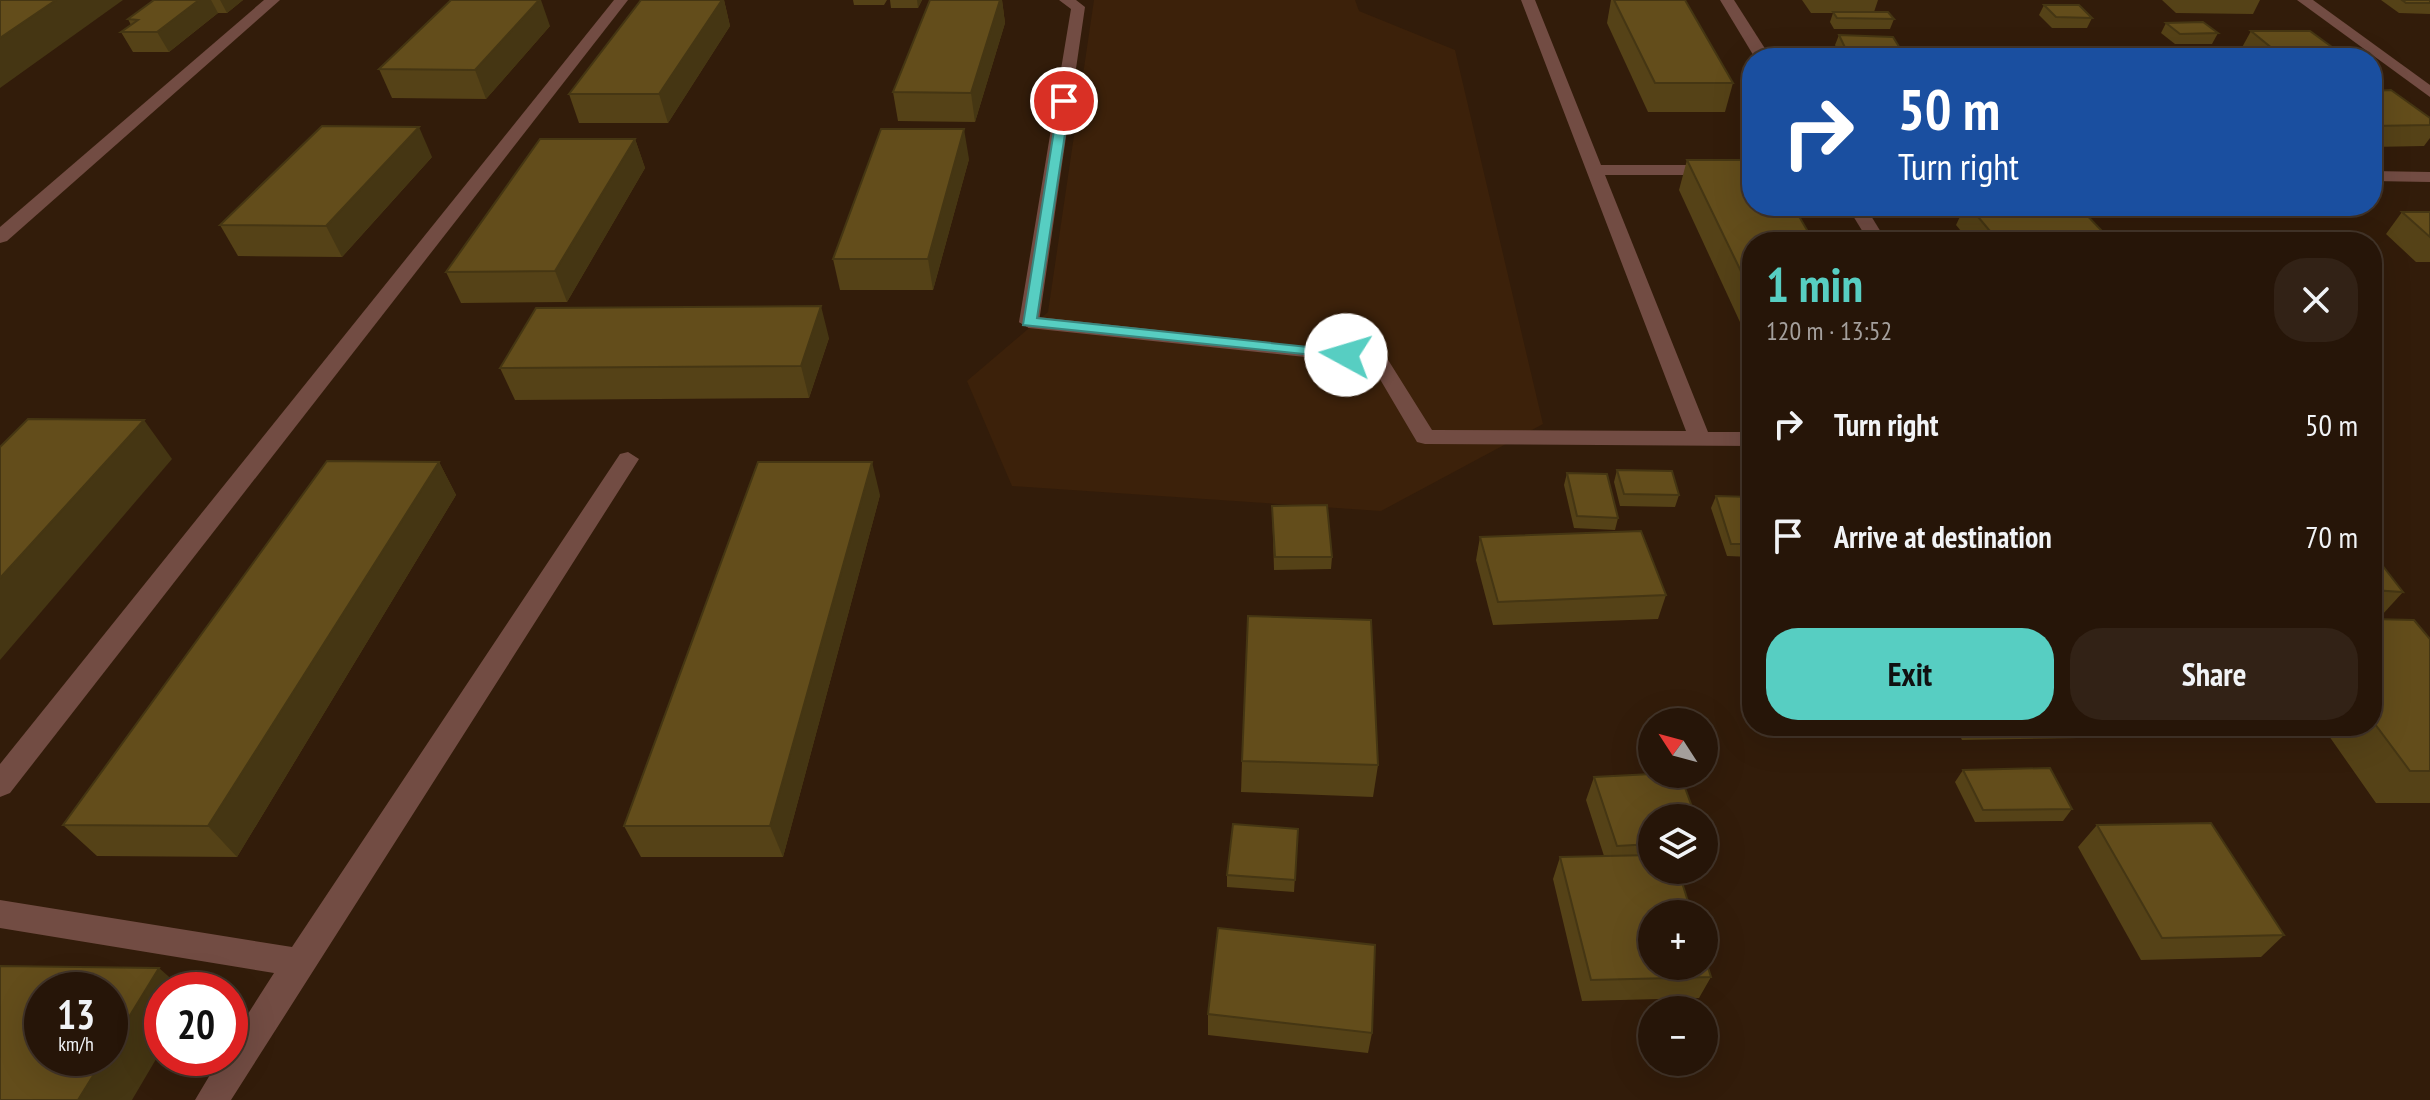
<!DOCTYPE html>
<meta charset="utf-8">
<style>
:root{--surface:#261508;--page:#322216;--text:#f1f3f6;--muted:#a49f9c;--line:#423429;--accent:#57cec2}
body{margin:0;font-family:"PT Sans Narrow",sans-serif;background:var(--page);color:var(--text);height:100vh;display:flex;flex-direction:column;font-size:30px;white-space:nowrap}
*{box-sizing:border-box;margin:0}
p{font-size:26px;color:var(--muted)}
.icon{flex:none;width:44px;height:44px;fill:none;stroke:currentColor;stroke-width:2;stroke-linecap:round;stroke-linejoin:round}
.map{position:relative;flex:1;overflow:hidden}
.details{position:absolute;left:1742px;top:232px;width:640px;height:504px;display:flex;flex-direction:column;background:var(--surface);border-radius:32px;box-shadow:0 8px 32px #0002,0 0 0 2px var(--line)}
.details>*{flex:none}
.top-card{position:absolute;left:1742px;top:48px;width:640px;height:168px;border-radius:32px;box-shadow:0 8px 32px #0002,0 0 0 2px var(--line);background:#1a4fa0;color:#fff;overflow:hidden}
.needle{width:52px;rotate:306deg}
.fabs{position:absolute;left:1638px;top:708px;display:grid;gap:16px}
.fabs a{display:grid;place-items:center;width:80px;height:80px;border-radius:50%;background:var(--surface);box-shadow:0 8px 32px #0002,0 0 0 2px var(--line);font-size:40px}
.speed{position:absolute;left:24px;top:972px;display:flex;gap:16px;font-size:40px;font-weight:700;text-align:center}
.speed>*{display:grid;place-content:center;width:104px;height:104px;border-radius:50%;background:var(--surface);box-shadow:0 8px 32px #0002,0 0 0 2px var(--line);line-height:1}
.speed small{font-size:20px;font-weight:400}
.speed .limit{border:12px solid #d22;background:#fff;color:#111}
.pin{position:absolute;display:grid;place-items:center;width:68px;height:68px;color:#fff;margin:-34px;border:4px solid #fff;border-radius:50%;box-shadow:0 2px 8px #0007}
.me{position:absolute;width:88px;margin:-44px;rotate:276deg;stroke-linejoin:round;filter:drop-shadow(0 0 6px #0008)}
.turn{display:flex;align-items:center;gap:28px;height:168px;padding:0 24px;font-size:36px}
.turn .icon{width:104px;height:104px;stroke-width:2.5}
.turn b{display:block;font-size:56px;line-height:68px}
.round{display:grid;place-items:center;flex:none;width:84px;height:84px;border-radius:32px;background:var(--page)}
.summary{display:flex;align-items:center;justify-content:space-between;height:136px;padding:0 24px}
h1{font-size:48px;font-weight:700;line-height:60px;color:var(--accent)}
.cta{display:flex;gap:16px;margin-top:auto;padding:16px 24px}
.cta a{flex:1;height:92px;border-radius:32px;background:var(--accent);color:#111;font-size:32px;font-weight:700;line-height:92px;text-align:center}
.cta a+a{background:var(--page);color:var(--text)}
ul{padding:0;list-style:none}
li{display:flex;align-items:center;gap:24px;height:112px;padding:0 24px}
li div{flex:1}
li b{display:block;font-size:30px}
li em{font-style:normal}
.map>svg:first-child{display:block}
.built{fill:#3c210a}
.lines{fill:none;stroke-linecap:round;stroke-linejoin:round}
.lane{fill:#724c43;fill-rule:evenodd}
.street{fill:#724c43;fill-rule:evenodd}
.wall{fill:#554217}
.shaded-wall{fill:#453613}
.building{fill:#634d1b;stroke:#453613;stroke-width:2}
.route{fill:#57cec2;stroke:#39867e;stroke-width:2}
</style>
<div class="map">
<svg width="2430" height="1100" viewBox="0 0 2430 1100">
<rect width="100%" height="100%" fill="#321c0a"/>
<path class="built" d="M1094,0h261l4,11 96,39 88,374 -162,87 -369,-25 -45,-105 81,-69z"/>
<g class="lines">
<g class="lane">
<path d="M614,0h14l-618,793 -10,4v-33z"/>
<path d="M1521,0h14l66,165h151v10h-147l103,257h44v14l-327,-2 -8,-2 -46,-78 -342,-36 -10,-6 10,-6 356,39 47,75 254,1z"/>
<path d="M2372,171l58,1v10l-58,-1z"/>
<path d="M628,452l11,7 -408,641h-36l25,-42h10v-16l44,-69 -274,-45v-28l292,47 328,-493z"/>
</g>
<g class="street">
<path d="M264,0h16l-273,241 -7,2v-16z"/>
<path d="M1059,0h17l9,7 -46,315 -10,6 -10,-6 52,-313z"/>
<path d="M1720,0h14l37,58h-16z"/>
<path d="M2297,0h16l117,85v12z"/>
<path d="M1847,206h18l22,36h-18z"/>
</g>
</g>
<g class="wall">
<path d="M154,0h89l-16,13h-9l-49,39h-36l-12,-20 10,-7 -3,-6z"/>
<path d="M641,0h83l6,26 -62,97h-89l-10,-29z"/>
<path d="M853,0h34l-3,5h-30z"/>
<path d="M890,0h32l-4,8h-27z"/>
<path d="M930,0h72l3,23 -30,99 -77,-1 -5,-29z"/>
<path d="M1611,0h74l48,83 -8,29h-77l-41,-89z"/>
<path d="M1802,0h76l-4,12 20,7 -4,10h-56l-4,-7 3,-9h-22z"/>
<path d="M2162,0h98l-7,14 -77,-1z"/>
<path d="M2381,0h49v14l-31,-1z"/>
<path d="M2044,5l48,13 -5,10h-35l-13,-13z"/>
<path d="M2166,23l52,10 -6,11h-37l-14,-11z"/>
<path d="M550,26l-64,73 -94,-1 -13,-29z"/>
<path d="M2251,31l95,27h-98l-8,-7z"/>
<path d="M1839,35l67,23h-65l-6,-13z"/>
<path d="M2372,91l58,27v20l-6,8 -52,1z"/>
<path d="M635,139l10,29 -78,134 -106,1 -15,-31z"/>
<path d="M432,157l-90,100 -104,-1 -18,-31z"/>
<path d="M969,159l-36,131h-93l-7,-31z"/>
<path d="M1687,160l65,82v106l-73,-158z"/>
<path d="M1965,206h4l133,25 -6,11h-126l-14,-17z"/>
<path d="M2402,212h28v50h-14l-30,-28z"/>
<path d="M829,338l-20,60 -294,2 -15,-32z"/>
<path d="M439,462l17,33 -219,362 -140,-1 -34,-31z"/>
<path d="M1617,470l62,25 -4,12 -55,-1 -6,-24z"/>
<path d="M1567,473l51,45 -3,12 -41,-2 -10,-43z"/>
<path d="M880,495l-97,362h-142l-17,-31z"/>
<path d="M1716,496l36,1v60l-25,-1 -16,-48z"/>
<path d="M1272,506l60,51 -1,12 -57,1z"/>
<path d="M1480,537l186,58 -8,24 -165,6 -17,-65z"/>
<path d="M2372,552l31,40 -21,23h-10z"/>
<path d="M2372,619l58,20v164h-54l-54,-77h50z"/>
<path d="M1955,726h196l-9,11 -180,3z"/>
<path d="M1242,761l136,4 -5,32 -132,-5z"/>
<path d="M1963,770l109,39 -9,12 -88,1 -20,-40z"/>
<path d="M1594,777l58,41v52l59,107 -12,21 -117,3 -29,-122 7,-22 44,-1 -18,-56z"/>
<path d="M2097,825l187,110 -23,22 -120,3 -63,-113z"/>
<path d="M1298,829l-4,63 -67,-5v-12z"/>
<path d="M1208,1014l164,19 -4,20 -160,-18z"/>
</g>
<g class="shaded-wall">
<path d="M56,0h67l-123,88v-50z"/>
<path d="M199,0h12l7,13 -49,39 -12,-20z"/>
<path d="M220,0h23l-16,13z"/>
<path d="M539,0h2l9,26 -64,73 -11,-29z"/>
<path d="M722,0h2l6,26 -62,97 -9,-29z"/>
<path d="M917,0h5l-4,8z"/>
<path d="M1000,0h2l3,23 -30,99 -4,-29z"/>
<path d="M419,127l13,30 -90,100 -16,-31z"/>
<path d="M964,129l5,30 -36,131 -5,-31z"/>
<path d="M635,139l10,29 -78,134 -12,-31z"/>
<path d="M821,306l8,32 -20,60 -8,-32z"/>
<path d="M144,420l28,39 -172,201v-82z"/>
<path d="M439,462l17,33 -219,362 -29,-31z"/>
<path d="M872,462l8,33 -97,362 -13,-31z"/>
<path d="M159,968l25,22h-22v59l-30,51h-54l26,-42h6v-10z"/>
</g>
<g class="building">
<path d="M0,0h56l-56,38z"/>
<path d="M154,0h45l-42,32h-36l17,-12 -10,-1z"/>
<path d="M451,0h88l-64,70 -96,-1z"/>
<path d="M641,0h81l-63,94h-90z"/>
<path d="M930,0h70l-29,93 -78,-1z"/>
<path d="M1614,0h71l48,83h-78z"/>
<path d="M2402,0h28v3h-24z"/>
<path d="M2044,5h35l13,13 -36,-1z"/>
<path d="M1833,12h55l6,7 -57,-1z"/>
<path d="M2203,22l15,11 -38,1 -14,-11z"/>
<path d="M2251,31h59l37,27h-63z"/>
<path d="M1839,35l54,2 13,21h-56z"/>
<path d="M2391,90l39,28v7l-58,1v-35z"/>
<path d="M322,126l97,1 -93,99 -106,-1z"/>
<path d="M881,129h83l-36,130h-95z"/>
<path d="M540,139h95l-80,132 -109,1z"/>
<path d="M1687,160h65v46h41l21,36h-62v52z"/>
<path d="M1969,206h109l24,25 -34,1 9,10h-78z"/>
<path d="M2402,212h28v25z"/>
<path d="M821,306l-20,60 -301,2 36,-60z"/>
<path d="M28,419l116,1 -144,158v-131z"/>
<path d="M327,461l112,1 -231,364 -145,-1z"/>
<path d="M758,462h114l-102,364h-146z"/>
<path d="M1617,470l55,1 7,24 -55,-1z"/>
<path d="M1567,473l40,1 11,44 -41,-2z"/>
<path d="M1716,496l36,1v47h-21z"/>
<path d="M1327,505l5,52h-57l-3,-51z"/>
<path d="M1641,531l25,64 -168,7 -18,-65z"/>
<path d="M2372,552l31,40 -31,-2z"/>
<path d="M1248,616l123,4 7,145 -136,-4z"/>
<path d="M2372,619l42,1 16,19v132h-20l-38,-51z"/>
<path d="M2050,768l22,41 -89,1 -20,-40z"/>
<path d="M1652,774h28l16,44h-44v26l-35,2 -23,-69z"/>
<path d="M2211,823l73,112 -122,3 -65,-113z"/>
<path d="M1233,824l65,5 -3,51 -68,-5z"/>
<path d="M1652,855v15h26l14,44h-40v52h52v-11l7,22 -120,3 -31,-123z"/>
<path d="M1218,928l157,17 -3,88 -164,-19z"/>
<path d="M0,966l159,2 -49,80v-58h-68v68h62l-26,42h-78z"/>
</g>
<path class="route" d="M1059,99l11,2 -33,217 309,33 8,4 -2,4 -329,-34z"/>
</svg>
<div class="fabs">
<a><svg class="needle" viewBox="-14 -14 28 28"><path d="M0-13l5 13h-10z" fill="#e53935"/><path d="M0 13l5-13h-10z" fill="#a49f9c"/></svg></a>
<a><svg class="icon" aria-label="layers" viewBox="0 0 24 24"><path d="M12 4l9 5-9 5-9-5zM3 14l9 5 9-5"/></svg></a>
<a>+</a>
<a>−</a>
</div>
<div class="speed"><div>13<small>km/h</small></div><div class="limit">20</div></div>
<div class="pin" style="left:1064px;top:101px;background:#d93025"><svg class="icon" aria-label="arrive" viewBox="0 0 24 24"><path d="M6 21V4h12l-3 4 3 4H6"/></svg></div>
<svg class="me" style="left:1346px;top:355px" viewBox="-20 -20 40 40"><circle r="19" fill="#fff"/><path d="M0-13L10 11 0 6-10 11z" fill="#57cec2"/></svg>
<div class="top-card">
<div class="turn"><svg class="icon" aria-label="right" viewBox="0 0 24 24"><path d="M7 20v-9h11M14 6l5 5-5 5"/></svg><div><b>50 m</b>Turn right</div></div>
</div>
<section class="details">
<div class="summary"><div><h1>1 min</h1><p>120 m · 13:52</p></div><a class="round"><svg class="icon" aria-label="close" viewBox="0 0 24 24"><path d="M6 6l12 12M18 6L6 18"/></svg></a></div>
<ul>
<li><svg class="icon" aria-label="right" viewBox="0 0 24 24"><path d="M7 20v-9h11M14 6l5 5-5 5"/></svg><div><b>Turn right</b></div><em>50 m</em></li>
<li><svg class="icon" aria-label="arrive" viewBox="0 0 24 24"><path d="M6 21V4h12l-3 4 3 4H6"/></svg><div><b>Arrive at destination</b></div><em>70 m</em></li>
</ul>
<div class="cta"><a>Exit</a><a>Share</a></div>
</section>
</div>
